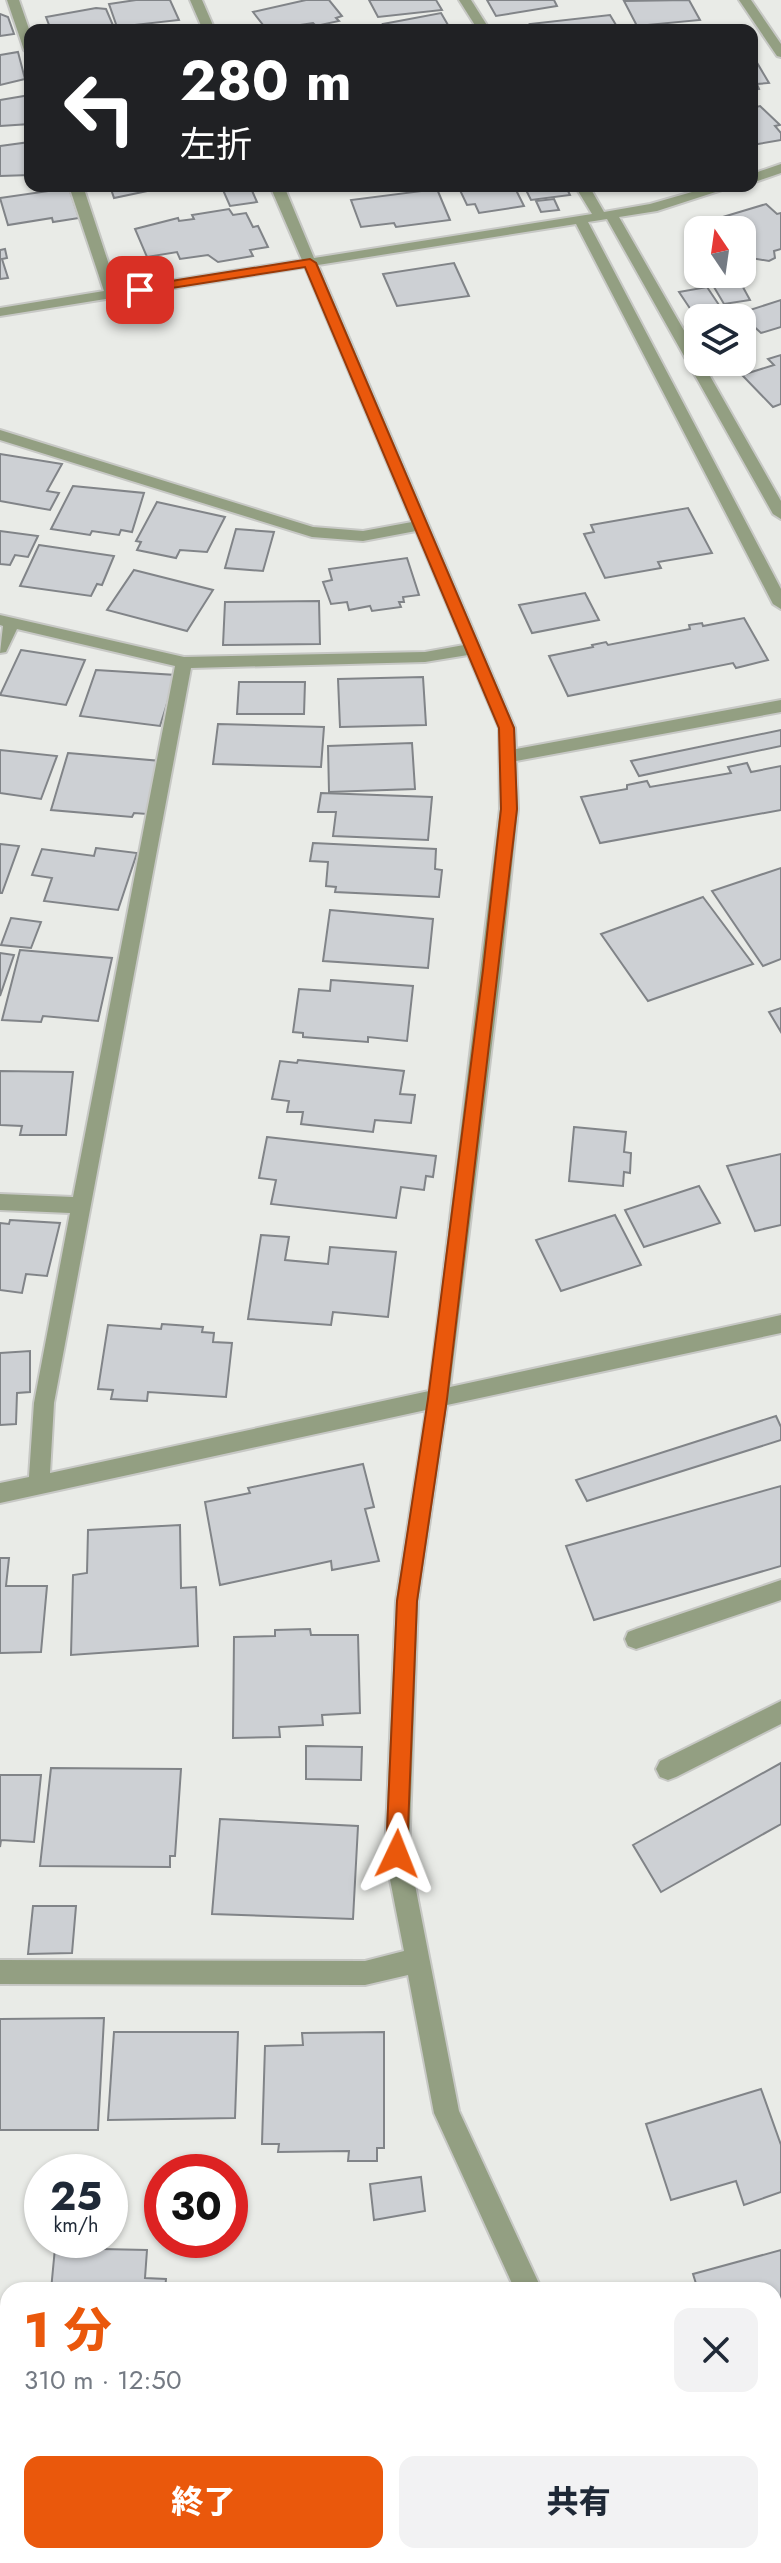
<!DOCTYPE html>
<html lang="ja">
<meta charset="utf-8">
<style>
:root{--surface:#fff;--page:#f2f2f3;--text:#1f2937;--muted:#747a83;--accent:#ea580c}
body{margin:0;font-family:Jost,"Noto Sans JP",sans-serif;background:var(--page);color:var(--text);height:100vh;display:flex;flex-direction:column;font-size:30px;white-space:nowrap}
*{box-sizing:border-box;margin:0}
p{font-size:26px;color:var(--muted)}
.icon{flex:none;width:44px;height:44px;fill:none;stroke:currentColor;stroke-width:2;stroke-linecap:round;stroke-linejoin:round}
.map{position:relative;flex:1;overflow:hidden}
.drawer{position:absolute;left:0px;top:2282px;width:782px;height:282px;display:flex;flex-direction:column;background:var(--surface);border-radius:24px 24px 0 0;box-shadow:0 2px 6px #0004}
.drawer>*{flex:none}
.hud{position:absolute;left:24px;top:24px;width:734px;height:168px;border-radius:16px;box-shadow:0 2px 6px #0004;background:#202124;color:#fff;overflow:hidden}
.needle{width:52px;rotate:347deg}
.controls{position:absolute;left:684px;top:216px;display:grid;gap:16px}
.controls a{display:grid;place-items:center;width:72px;height:72px;border-radius:16px;background:var(--surface);box-shadow:0 2px 6px #0004;font-size:40px}
.speed{position:absolute;left:24px;top:2154px;display:flex;gap:16px;font-size:40px;font-weight:700;text-align:center}
.speed>*{display:grid;place-content:center;width:104px;height:104px;border-radius:50%;background:var(--surface);box-shadow:0 2px 6px #0004;line-height:1}
.speed small{font-size:20px;font-weight:400}
.speed .limit{border:12px solid #d22;background:#fff;color:#111}
.pin{position:absolute;display:grid;place-items:center;width:68px;height:68px;color:#fff;margin:-34px;border-radius:16px;box-shadow:0 4px 12px #0006}
.me{position:absolute;width:88px;margin:-44px;rotate:2deg;stroke-linejoin:round;filter:drop-shadow(0 0 6px #0008)}
.turn{display:flex;align-items:center;gap:28px;height:168px;padding:0 24px;font-size:36px}
.turn .icon{width:104px;height:104px;stroke-width:2.5}
.turn b{display:block;font-size:56px;line-height:68px}
.round{display:grid;place-items:center;flex:none;width:84px;height:84px;border-radius:16px;background:var(--page)}
.head{display:flex;align-items:center;justify-content:space-between;height:136px;padding:0 24px}
h1{font-size:48px;font-weight:800;line-height:60px;color:var(--accent)}
.button{display:flex;gap:16px;margin-top:auto;padding:16px 24px}
.button a{flex:1;height:92px;border-radius:16px;background:var(--accent);color:#fff;font-size:32px;font-weight:800;line-height:92px;text-align:center}
.button a+a{background:var(--page);color:var(--text)}
.map>svg:first-child{display:block}
.building{fill:#cdd0d4;stroke:#818488;stroke-width:2}
.lines{fill:none;stroke-linecap:round;stroke-linejoin:round}
.minor-casing{stroke:#c7c8c5;stroke-width:4}
.minor{fill:#939f82;fill-rule:evenodd}
.route{fill:#ea580c;stroke:#983908;stroke-width:2}
</style>
<div class="map">
<svg width="781" height="2563" viewBox="0 0 781 2563">
<rect width="100%" height="100%" fill="#e9ebe7"/>
<g class="building">
<path d="M136,0h34l9,20 -62,7 -8,-23z"/>
<path d="M306,0h23l13,16 -6,2 3,3 -23,5 -3,-3 -46,7 -14,-18z"/>
<path d="M369,0h67l6,10 -64,7z"/>
<path d="M487,0h67l3,6 -61,10z"/>
<path d="M689,0l11,20 -63,6 -13,-25z"/>
<path d="M96,8l10,1 9,21h-64l-5,-13z"/>
<path d="M441,13l7,12h5l3,5h-69l-4,-6z"/>
<path d="M0,14l8,3 6,17 -14,2z"/>
<path d="M610,15l9,15h-85l-4,-6z"/>
<path d="M18,52l7,27 -25,6v-30z"/>
<path d="M752,61h4l13,22 -12,1 2,5 -7,1z"/>
<path d="M30,95v29l-30,2v-26z"/>
<path d="M760,106l20,19 -5,1 6,7v7l-29,5v-37z"/>
<path d="M30,142v33l-30,1v-30z"/>
<path d="M110,186h61l-57,12z"/>
<path d="M250,186l7,16 -27,4 -7,-16z"/>
<path d="M458,186h56l10,20 -45,7 -4,-9 -8,1z"/>
<path d="M524,186h48l2,4 -6,1 2,4 -39,5z"/>
<path d="M69,188l10,30 -26,4 -1,-4 -44,7 -8,-27z"/>
<path d="M437,189l13,31 -54,7 -2,-4 -33,4 -10,-27z"/>
<path d="M554,199l5,11 -18,2 -5,-11z"/>
<path d="M766,204l11,10 4,-1v36l-7,2 1,7 -6,3 -18,-3 -9,2v-30h-29l10,-3 -7,-8z"/>
<path d="M229,209l4,6 13,-2 7,14 5,-1 10,21 -18,3 3,6 -35,6 -10,-7 -28,4 -3,-7 -30,5 -12,-28 43,-11 1,3 15,-2 -2,-4z"/>
<path d="M5,249l2,9 -5,1 6,19 -8,1v-29z"/>
<path d="M454,263l15,33 -72,10 -14,-32z"/>
<path d="M738,278l12,22 -26,4 -13,-22z"/>
<path d="M707,287l14,21 -28,5 -14,-21z"/>
<path d="M781,300v27l-20,6 -11,-10 -8,3v-8h-17z"/>
<path d="M781,355v49l-8,3 -31,-32 32,-10 -6,-6z"/>
<path d="M0,454l62,10 -15,27 12,2 -9,17 -50,-9z"/>
<path d="M73,486l71,7 -12,39 -11,-2 -2,5 -27,-4 -2,4 -39,-6z"/>
<path d="M157,502l68,15 -18,35 -27,-2 -4,8 -39,-8 4,-8 -5,-1z"/>
<path d="M688,508l24,45 -54,9 3,6 -56,10 -21,-44 10,-2 -3,-7z"/>
<path d="M236,529l38,3 -11,39 -38,-3z"/>
<path d="M0,531l38,5 -10,21 -13,-2 -5,10 -10,-1z"/>
<path d="M39,545l75,11 -12,29 -5,-1 -6,12 -71,-10z"/>
<path d="M407,558l12,37 -16,2 1,5h-5l2,5 -29,4 -2,-5 -21,4 -2,-8 -16,2 -8,-22 9,-2 -3,-11z"/>
<path d="M134,570l79,20 -26,41 -80,-21z"/>
<path d="M585,593l14,27 -67,13 -13,-28z"/>
<path d="M319,601l1,43 -97,1 2,-43z"/>
<path d="M744,618l24,42 -32,8 -3,-5 -165,33 -19,-40 44,-9 -1,-2 14,-3 2,3 82,-16 -1,-4 13,-2 1,3z"/>
<path d="M21,650l64,10 -19,45 -66,-10z"/>
<path d="M96,670l80,5 -16,51 -80,-10z"/>
<path d="M423,677l3,48 -86,2 -2,-48z"/>
<path d="M239,682h66l-1,32h-67z"/>
<path d="M218,724l106,3 -3,40 -108,-3z"/>
<path d="M781,730v16l-142,30 -8,-15z"/>
<path d="M412,743l3,46 -86,3 -1,-46z"/>
<path d="M0,750l57,6 -16,43 -41,-6z"/>
<path d="M68,753l93,8 -14,53 -13,-1 -2,4 -81,-7z"/>
<path d="M747,763l4,9 30,-6v44l-181,33 -19,-46 46,-8v-4l20,-4 3,6 81,-14 -3,-6z"/>
<path d="M321,793l111,4 -4,43 -95,-4 3,-24h-18z"/>
<path d="M313,843l123,6 -1,20 7,1 -3,27 -104,-5 1,-5 -10,-1 2,-24 -18,-1z"/>
<path d="M0,844l19,2 -17,47h-2z"/>
<path d="M96,848l41,5 -19,57 -74,-9 8,-23 -20,-3 10,-26 52,7z"/>
<path d="M781,868v91l-18,7 -51,-75z"/>
<path d="M703,897l50,67 -105,37 -47,-67z"/>
<path d="M330,910l103,9 -5,49 -105,-7z"/>
<path d="M11,918l30,4 -10,26 -30,-3z"/>
<path d="M20,950l92,8 -14,63 -55,-5 -2,6 -39,-2z"/>
<path d="M0,953l14,2 -14,41z"/>
<path d="M331,980l82,6 -6,55 -39,-4v5l-65,-5v-4l-10,-1 6,-43 31,2z"/>
<path d="M781,1008v24l-12,-20z"/>
<path d="M298,1060l106,11 -4,23 15,1 -4,28 -36,-3 -2,12 -72,-8 2,-12h-16l2,-11 -17,-2 8,-38 17,2z"/>
<path d="M0,1071l73,1 -7,63h-46l2,-9 -22,-1z"/>
<path d="M574,1127l52,5 -2,20 7,1 -1,20 -6,-1 -1,14 -54,-5z"/>
<path d="M267,1137l169,19 -3,21 -7,-1 -2,14 -23,-3 -5,31 -125,-14 5,-24 -17,-2z"/>
<path d="M781,1154v71l-26,6 -28,-65z"/>
<path d="M699,1186l21,37 -76,24 -19,-37z"/>
<path d="M615,1215l26,50 -80,26 -25,-51z"/>
<path d="M10,1220l50,3 -13,53 -21,-2 -4,19 -22,-3v-67l9,1z"/>
<path d="M261,1235l28,2 -4,23 43,4 2,-17 66,5 -8,65 -55,-5 -2,13 -83,-6z"/>
<path d="M162,1324l41,3 -1,5 12,1 -1,9 19,1 -6,54 -78,-5 -1,9 -36,-2 2,-9 -15,-1 10,-64 53,4z"/>
<path d="M30,1351v41l-13,1 -1,31 -16,1v-72z"/>
<path d="M776,1416l5,11v13l-194,61 -11,-21z"/>
<path d="M363,1464l11,43 -9,2 14,52 -47,9 -1,-9 -111,24 -15,-83 45,-9 -2,-5z"/>
<path d="M781,1486v80l-187,54 -28,-74z"/>
<path d="M180,1525l1,63 15,-1 2,59 -127,9 2,-80 14,-2 1,-43z"/>
<path d="M0,1558h9l-3,28h41l-6,66 -41,1z"/>
<path d="M310,1629l1,6h47l2,78 -38,2 1,10 -44,2 1,10 -47,1 1,-101 41,-1v-6z"/>
<path d="M306,1746l56,1 -1,33 -55,-1z"/>
<path d="M781,1763v61l-120,68 -28,-47z"/>
<path d="M51,1768l130,1 -6,87h-5v11l-130,-1z"/>
<path d="M0,1775h41l-7,67 -33,-2 -1,7z"/>
<path d="M220,1819l138,7 -5,93 -141,-5z"/>
<path d="M33,1906h43l-4,47 -44,1z"/>
<path d="M104,2018l-6,112h-98v-111z"/>
<path d="M114,2032h124l-3,86 -127,2z"/>
<path d="M384,2032v116h-7v13h-29l1,-10 -71,1 1,-8h-17l3,-98 38,-1 -1,-12z"/>
<path d="M761,2089l20,56v47l-37,13 -8,-24 -65,19 -25,-76z"/>
<path d="M421,2177l4,34 -51,9 -4,-36z"/>
<path d="M55,2248l92,2 -2,28 21,1 -1,11h-114z"/>
<path d="M781,2250v110l-7,2v-72h-76l-5,-16z"/>
</g>
<g class="lines">
<defs>
<g id="minor">
<path d="M7,0h12l11,32v22l-6,-4z"/>
<path d="M190,0h12l13,30h-12z"/>
<path d="M459,0h12l19,30h-12z"/>
<path d="M739,0h12l30,44v13l-4,-1z"/>
<path d="M781,164v9l-29,10v-9z"/>
<path d="M69,186h14l34,103 185,-29 -32,-74h14l30,72 278,-44 -17,-28h14l15,26 46,-8 63,-18h21l-77,25 -38,6 79,138v7h4l79,139v18l-8,-5 -166,-295 -19,3 193,367v20l-8,-5 -197,-380 -258,41 197,463 1,21 265,-49v12l-265,49 2,48 -17,161 -51,417 331,-72v18l-334,72 -29,196 -9,253 50,257 83,179h-27l-81,-177 -26,-138 -43,10 -365,-1v-24l365,1 39,-10 -19,-97 11,-253 30,-191 -426,93v-20l29,-6 5,-74 36,-190 -70,-3v-16l73,3 102,-531 -158,-37 -11,23 -6,1 3,-27 -3,-1v-10l184,42 241,-5 39,-7 -48,-114 -53,10 -51,-4 -312,-97v-10l313,97 50,4 49,-9 -107,-255 -305,49v-8l104,-17zM468,655l31,73 1,81 -71,582 -379,82 4,-70 137,-735 234,-6z"/>
<path d="M781,1580v20l-145,49 -8,-3 -3,-7 3,-7 8,-3z"/>
<path d="M781,1701v23l-105,53 -8,3 -8,-3 -4,-8 4,-8z"/>
<path d="M0,2533h8v23l10,1 -18,4z"/>
<path d="M695,2556h30l3,7h-30z"/>
</g>
</defs>
<use href="#minor" class="minor-casing"/>
<use href="#minor" class="minor"/>
</g>
<path class="route" d="M310,259l6,4 198,465 3,81 -70,590 -30,202 -10,253 -3,7 -7,3 -8,-3 -3,-7 11,-253 31,-202 55,-429 18,-161 -2,-81 -194,-461 -165,26 -6,-3 6,-4z"/>
</svg>
<div class="controls">
<a><svg class="needle" viewBox="-14 -14 28 28"><path d="M0-13l5 13h-10z" fill="#e53935"/><path d="M0 13l5-13h-10z" fill="#747a83"/></svg></a>
<a><svg class="icon" aria-label="layers" viewBox="0 0 24 24"><path d="M12 4l9 5-9 5-9-5zM3 14l9 5 9-5"/></svg></a>
</div>
<div class="speed"><div>25<small>km/h</small></div><div class="limit">30</div></div>
<div class="pin" style="left:140px;top:290px;background:#d93025"><svg class="icon" aria-label="arrive" viewBox="0 0 24 24"><path d="M6 21V4h12l-3 4 3 4H6"/></svg></div>
<svg class="me" style="left:397px;top:1854px" viewBox="-20 -20 40 40"><path d="M0-17L14 15 0 8-14 15z" fill="#ea580c" stroke="#fff" stroke-width="4"/></svg>
<div class="hud">
<div class="turn"><svg class="icon" aria-label="left" viewBox="0 0 24 24"><path d="M17 20v-9H6M10 6l-5 5 5 5"/></svg><div><b>280 m</b>左折</div></div>
</div>
<section class="drawer">
<div class="head"><div><h1>1 分</h1><p>310 m · 12:50</p></div><a class="round"><svg class="icon" aria-label="close" viewBox="0 0 24 24"><path d="M6 6l12 12M18 6L6 18"/></svg></a></div>
<div class="button"><a>終了</a><a>共有</a></div>
</section>
</div>
